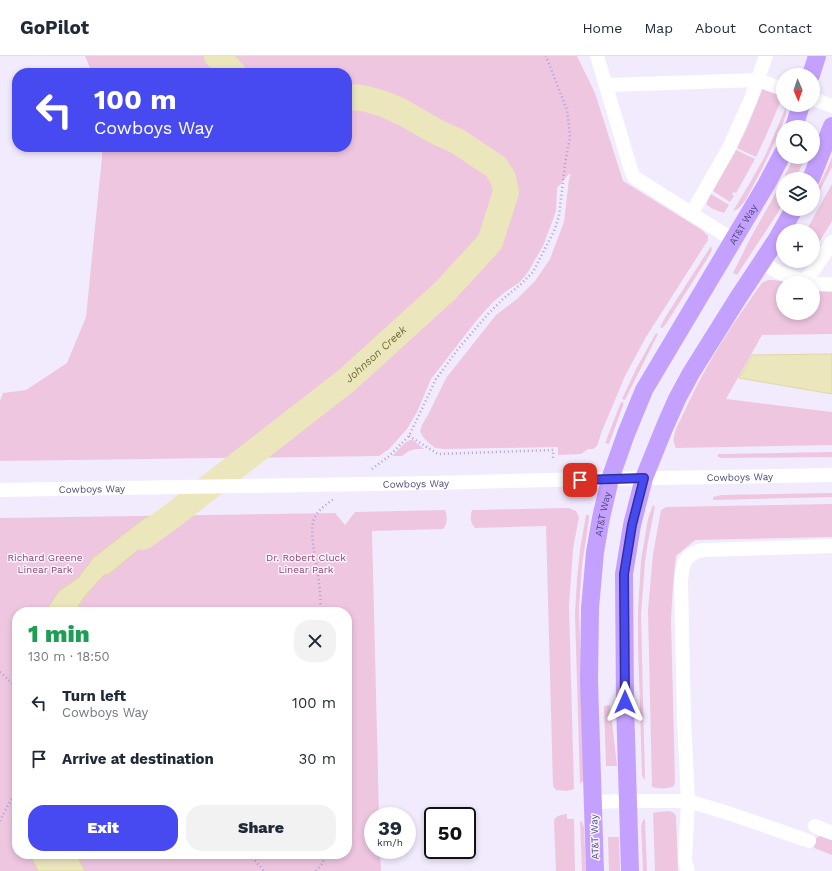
<!DOCTYPE html>
<meta charset="utf-8">
<style>
:root{--surface:#fff;--page:#f2f2f3;--text:#1f2937;--muted:#747a83;--line:#e0e1e3;--accent:#474af1}
body{margin:0;font-family:"Work Sans",sans-serif;background:var(--page);color:var(--text);height:100vh;display:flex;flex-direction:column;font-size:15px;white-space:nowrap}
*{box-sizing:border-box;margin:0}
p{font-size:13px;color:var(--muted)}
.icon{flex:none;width:22px;height:22px;fill:none;stroke:currentColor;stroke-width:2;stroke-linecap:round;stroke-linejoin:round}
.map{position:relative;flex:1;overflow:hidden}
.drawer{position:absolute;left:12px;top:551px;width:340px;height:252px;display:flex;flex-direction:column;background:var(--surface);border-radius:16px;box-shadow:0 2px 6px #0003}
.drawer>*{flex:none}
.guide{position:absolute;left:12px;top:12px;width:340px;height:84px;border-radius:16px;box-shadow:0 2px 6px #0003;background:#474af1;color:#fff;overflow:hidden}
.needle{width:26px;rotate:178deg}
.fabs{position:absolute;left:776px;top:12px;display:grid;gap:8px}
.fabs a{display:grid;place-items:center;width:44px;height:44px;border-radius:50%;background:var(--surface);box-shadow:0 2px 6px #0003;font-size:20px}
.speed{position:absolute;left:364px;top:751px;display:flex;gap:8px;font-size:20px;font-weight:700;text-align:center}
.speed>*{display:grid;place-content:center;width:52px;height:52px;border-radius:50%;background:var(--surface);box-shadow:0 2px 6px #0003;line-height:1}
.speed small{font-size:10px;font-weight:400}
.speed .limit{border:2px solid #111;border-radius:6px;background:#fff;color:#111}
.pin{position:absolute;display:grid;place-items:center;width:34px;height:34px;color:#fff;margin:-17px;border-radius:8px;box-shadow:0 2px 6px #0006}
.me{position:absolute;width:44px;margin:-22px;rotate:0deg;stroke-linejoin:round;filter:drop-shadow(0 0 3px #0008)}
.turn{display:flex;align-items:center;gap:14px;height:84px;padding:0 16px;font-size:18px}
.turn .icon{width:52px;height:52px;stroke-width:2.5}
.turn b{display:block;font-size:28px;line-height:34px}
.round{display:grid;place-items:center;flex:none;width:42px;height:42px;border-radius:16px;background:var(--page)}
.overview{display:flex;align-items:center;justify-content:space-between;height:68px;padding:0 16px}
h1{font-size:24px;font-weight:800;line-height:30px;color:#1e9e55}
.primary-button{display:flex;gap:8px;margin-top:auto;padding:8px 16px}
.primary-button a{flex:1;height:46px;border-radius:16px;background:var(--accent);color:#fff;font-size:16px;font-weight:800;line-height:46px;text-align:center}
.primary-button a+a{background:var(--page);color:var(--text)}
ul{padding:0;list-style:none}
li{display:flex;align-items:center;gap:12px;height:56px;padding:0 16px}
li div{flex:1}
li b{display:block;font-size:15px}
li em{font-style:normal}
header{display:flex;align-items:center;gap:24px;box-sizing:border-box;height:56px;padding:0 20px;background:var(--surface);border-bottom:1px solid var(--line)}
header strong{font-size:19px}
nav{display:flex;gap:22px;margin-inline-start:auto;font-size:14px}
.map>svg:first-child{display:block}
.green{fill:#eec6e0;fill-rule:evenodd}
.water{fill:#ebe6bc;stroke:#ded8a1}
.lines{fill:none;stroke-linecap:round;stroke-linejoin:round}
.river{stroke:#ebe6bc;stroke-width:26}
.path{stroke:#aaa1dc;stroke-width:2.5;stroke-dasharray:1 3;stroke-linecap:butt}
.minor{stroke:#fff;stroke-width:14}
.major{stroke:#c5a1ff;stroke-width:18}
.route-casing{stroke:#2e309d;stroke-width:10}
.route{stroke:#474af1;stroke-width:7}
.labels{text-anchor:middle;stroke-width:3;stroke-linejoin:round;paint-order:stroke}
.street-label{font-size:10px;fill:#504a7d;stroke:#f7f3ff}
.park-label{font-size:10px;fill:#90456e;stroke:#f7f3ff}
.water-label{font-size:11px;font-style:italic;fill:#746f35;stroke:#f7f3ff}
</style>
<header>
<strong>GoPilot</strong>
<nav><a>Home</a><a>Map</a><a>About</a><a>Contact</a></nav>
</header>
<div class="map">
<svg width="832" height="815" viewBox="0 0 832 815">
<rect width="100%" height="100%" fill="#f2ebfe"/>
<g class="green">
<path d="M85,0h492l18,37 28,88 79,49 6,6v4l-62,97 -21,39 -23,55 -5,15 -4,3h-5l-7,5 -23,1v-8l-114,2 -9,-1 -7,-6 -5,-5 -3,-6 2,-6 7,-12 17,-35 50,-63 21,-16 18,-18 15,-22 14,-37 5,-43 2,-4 -2,-1 -12,14 -1,23 -4,11 -9,24 -15,26 -8,10 -15,10 -13,11 -16,18 -45,58 -14,33 -10,17 -18,20 -10,7 -379,5v-60l3,-8 23,-3 41,-27 19,-46 17,-170h244v-74h-255z"/>
<path d="M763,33l13,5 6,4 -17,40 -9,19 -19,-9 9,-18 16,-40z"/>
<path d="M786,51v8l-7,18 -16,34 -18,34 -7,8 -5,2 18,-30 14,-25z"/>
<path d="M736,94l19,9 -19,34 -2,-1 -2,2 2,2 -4,6 -17,-11z"/>
<path d="M794,101h12l-11,22h-12z"/>
<path d="M832,101v10l-19,37v-7l13,-26z"/>
<path d="M783,124v22l-6,12 -40,61 -4,-2 18,-36z"/>
<path d="M832,128v37l-19,31v-21h-7z"/>
<path d="M711,138l18,11 -5,8 -11,-4 -6,-4v-3z"/>
<path d="M711,190l1,4 -3,6 -43,68 -4,4 -2,-1 6,-11z"/>
<path d="M768,224c6,0 12,0 18,3h-3v30h30v-22l19,1v42l-70,1 -36,64 106,13v33l-156,3c-2,-4 -3,-8 -2,-12 2,-9 8,-19 12,-28 20,-44 47,-85 76,-125z"/>
<path d="M656,277l2,1 -33,66 -3,-1 14,-30z"/>
<path d="M621,346l3,1 -15,41 -4,-1z"/>
<path d="M410,384h3l11,9h-9l-6,2 -7,5h-10c6,-5 11,-13 18,-16z"/>
<path d="M832,396v5l-110,1 -4,-1v-3z"/>
<path d="M832,437v4l-119,3v-3l8,-2z"/>
<path d="M832,448v33l-137,3 -19,16 -3,29 -2,35 4,162 -1,4c-5,3 -16,3 -22,1l-4,-177 5,-56 8,-44 5,-3z"/>
<path d="M653,449l2,2 -7,35 -3,20 -4,53 4,165 -3,-4 -4,-133v-32l3,-51 7,-41z"/>
<path d="M569,452l7,3 3,6 -6,32 -4,57 5,183 -7,2 -11,-1 -3,-4 -7,-260 -71,2c-5,-5 -5,-12 -3,-18z"/>
<path d="M445,454c2,5 3,15 -2,19l-71,2 7,285h-6v34h7l1,21h-381v-353l335,-5 10,12 10,-13zM17,556h330v242h-330z"/>
<path d="M586,459h3v4l-7,47 -3,42 5,172 -4,4 -5,-170 2,-35 3,-30z"/>
<path d="M610,649l7,61h-11l-2,-60z"/>
<path d="M669,755l5,2 2,3 2,55h-23l-2,-58 5,-1z"/>
<path d="M567,758v5h7l1,52h-19l-2,-50c2,-6 7,-6 13,-7z"/>
<path d="M645,763l2,52h-4l-2,-45 2,-6z"/>
<path d="M580,765l2,1 2,5 2,44h-4z"/>
<path d="M819,780l13,4v15l-18,-7c-1,-3 1,-10 5,-12z"/>
<path d="M608,781h11l1,34h-11z"/>
</g>
<g class="water">
<path d="M832,298v40l-93,-16 13,-23z"/>
<path d="M179,460l-70,58 -5,1 -20,22 -9,15h-28l2,-6 10,-15 19,-13 15,-20 53,-41z"/>
<path d="M32,798h45l2,6 6,11h-47l-6,-12z"/>
</g>
<g class="lines">
<g class="river">
<path d="M217,0l16,17"/>
<path id="s1" d="M143,481l29,-21 175,-136 98,-89 45,-49 16,-50 -3,-14 -7,-11 -39,-26 -20,-9 -35,-20 -18,-8 -21,-6 -16,-1"/>
</g>
<g class="path">
<path d="M409,380l29,18 115,-4v8"/>
<path d="M372,413l16,-12 21,-21 27,-57 22,-30 30,-35 16,-16 16,-13 13,-13 22,-43 4,-13 6,-52 5,-27 -1,-12 -2,-15 -21,-54"/>
<path d="M320,556c2,-19 -3,-42 -6,-61 -1,-11 -4,-24 1,-34 4,-8 12,-13 20,-19"/>
<path d="M0,616l17,16"/>
<path d="M0,765l8,-16 9,-14"/>
<path d="M251,798l1,4 8,8 4,5"/>
<path d="M316,815l6,-7 4,-10"/>
</g>
<g class="minor">
<path d="M597,0l34,114 3,7 99,63"/>
<path d="M606,29l152,-5 25,9"/>
<path d="M813,43l19,7"/>
<path d="M691,158l38,-66 21,-47 16,-45"/>
<path d="M761,206l17,10 31,11"/>
<path d="M804,225l10,-11 18,-28"/>
<path d="M813,228h19"/>
<path id="s2" d="M0,434l431,-7 163,-4 238,-4"/>
<path d="M593,746l35,-1h60l-4,-82 -3,-137c1,-17 3,-29 23,-32l128,-4"/>
<path d="M815,770l17,7"/>
<path d="M688,815l-3,-11 3,-59 43,13 78,27"/>
</g>
<g class="major">
<path d="M811,19l6,-19"/>
<path d="M794,71l7,-22"/>
<path d="M811,123l21,-53"/>
<path id="s3" d="M595,815l-6,-190 1,-73 5,-56 6,-34 9,-39 16,-45 18,-44 122,-205 17,-32"/>
<path d="M630,815l-5,-169 -1,-128 8,-49 12,-47 21,-52 12,-27 14,-26 47,-75 39,-59 17,-30"/>
</g>
</g>
<g class="lines">
<defs>
<path id="route" d="M580,424l64,-2 -12,47 -8,49 1,128"/>
</defs>
<use href="#route" class="route-casing"/>
<use href="#route" class="route"/>
</g>
<g class="labels">
<g class="street-label">
<text dy="4" stroke="none"><textPath href="#s3" startOffset="682">AT&amp;T Way</textPath></text>
<text dy="4" stroke="none"><textPath href="#s2" startOffset="740">Cowboys Way</textPath></text>
<text dy="4" stroke="none"><textPath href="#s2" startOffset="416">Cowboys Way</textPath></text>
<text dy="4" stroke="none"><textPath href="#s2" startOffset="92">Cowboys Way</textPath></text>
<text dy="4" stroke="none"><textPath href="#s3" startOffset="358">AT&amp;T Way</textPath></text>
<text transform="translate(594 781) rotate(-92)" y="4">AT&amp;T Way</text>
</g>
<g class="park-label">
<text x="45" y="505">Richard Greene<tspan x="45" dy="12">Linear Park</tspan></text>
<text x="306" y="505">Dr. Robert Cluck<tspan x="306" dy="12">Linear Park</tspan></text>
</g>
<g class="water-label">
<text dy="4" stroke="none"><textPath href="#s1" startOffset="296">Johnson Creek</textPath></text>
</g>
</g>
</svg>
<div class="fabs">
<a><svg class="needle" viewBox="-14 -14 28 28"><path d="M0-13l5 13h-10z" fill="#e53935"/><path d="M0 13l5-13h-10z" fill="#747a83"/></svg></a>
<a><svg class="icon" aria-label="search" viewBox="0 0 24 24"><circle cx="10" cy="10" r="6"/><path d="M15 15l6 6"/></svg></a>
<a><svg class="icon" aria-label="layers" viewBox="0 0 24 24"><path d="M12 4l9 5-9 5-9-5zM3 14l9 5 9-5"/></svg></a>
<a>+</a>
<a>−</a>
</div>
<div class="speed"><div>39<small>km/h</small></div><div class="limit">50</div></div>
<div class="pin" style="left:580px;top:424px;background:#d93025"><svg class="icon" aria-label="arrive" viewBox="0 0 24 24"><path d="M6 21V4h12l-3 4 3 4H6"/></svg></div>
<svg class="me" style="left:625px;top:646px" viewBox="-20 -20 40 40"><path d="M0-17L14 15 0 8-14 15z" fill="#474af1" stroke="#fff" stroke-width="4"/></svg>
<div class="guide">
<div class="turn"><svg class="icon" aria-label="left" viewBox="0 0 24 24"><path d="M17 20v-9H6M10 6l-5 5 5 5"/></svg><div><b>100 m</b>Cowboys Way</div></div>
</div>
<section class="drawer">
<div class="overview"><div><h1>1 min</h1><p>130 m · 18:50</p></div><a class="round"><svg class="icon" aria-label="close" viewBox="0 0 24 24"><path d="M6 6l12 12M18 6L6 18"/></svg></a></div>
<ul>
<li><svg class="icon" aria-label="left" viewBox="0 0 24 24"><path d="M17 20v-9H6M10 6l-5 5 5 5"/></svg><div><b>Turn left</b><p>Cowboys Way</p></div><em>100 m</em></li>
<li><svg class="icon" aria-label="arrive" viewBox="0 0 24 24"><path d="M6 21V4h12l-3 4 3 4H6"/></svg><div><b>Arrive at destination</b></div><em>30 m</em></li>
</ul>
<div class="primary-button"><a>Exit</a><a>Share</a></div>
</section>
</div>
